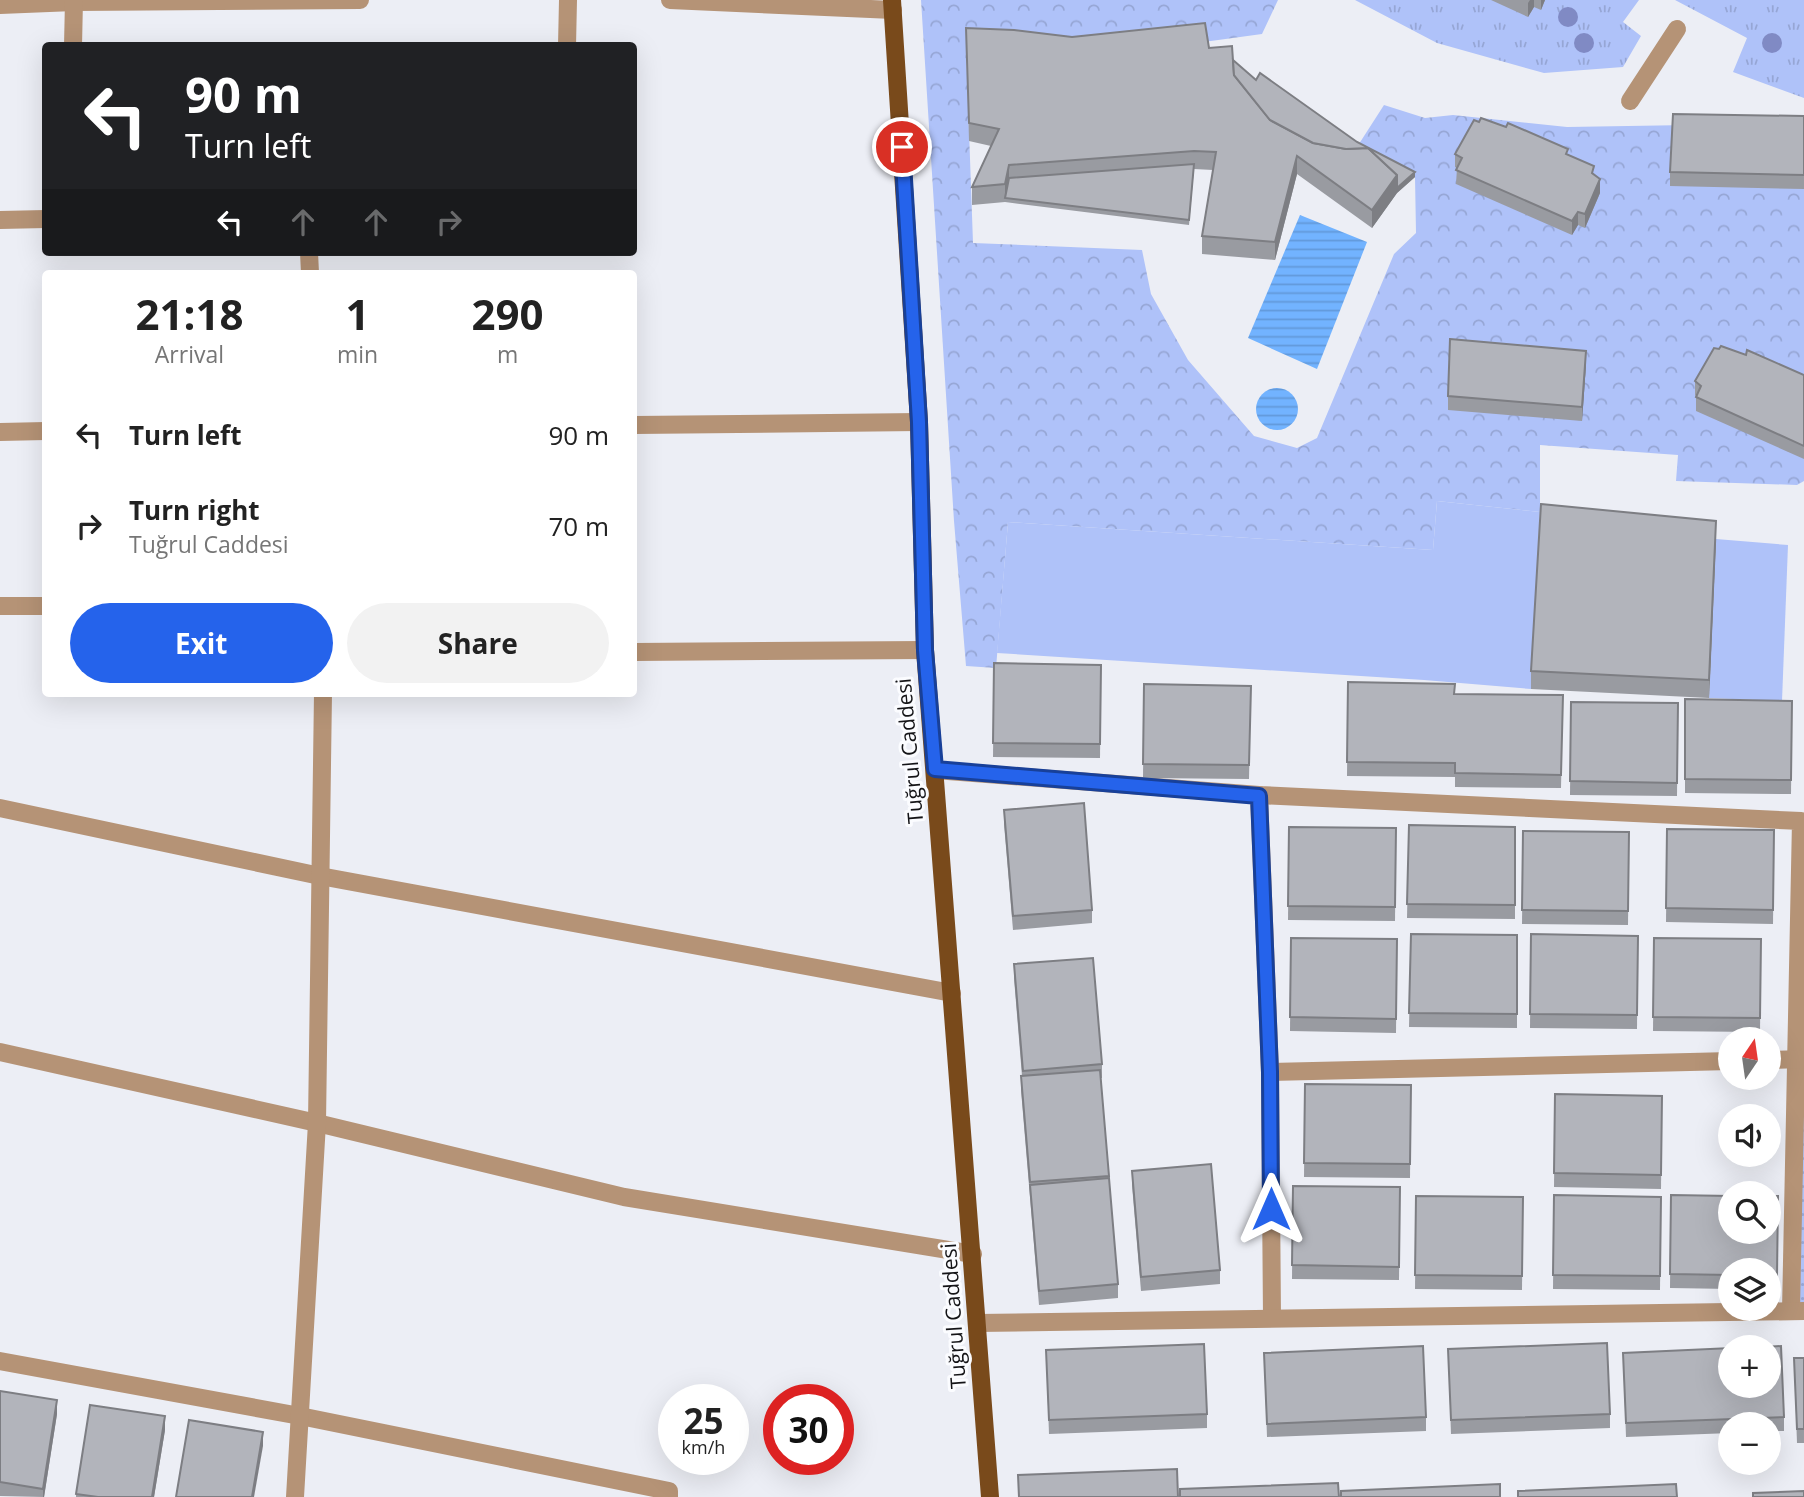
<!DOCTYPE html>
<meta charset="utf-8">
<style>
:root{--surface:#fff;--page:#f2f2f2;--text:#222;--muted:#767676;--accent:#2563eb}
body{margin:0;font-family:"Open Sans",sans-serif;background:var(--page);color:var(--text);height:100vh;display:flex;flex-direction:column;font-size:26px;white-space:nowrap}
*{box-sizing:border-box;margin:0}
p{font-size:23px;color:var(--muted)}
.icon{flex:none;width:38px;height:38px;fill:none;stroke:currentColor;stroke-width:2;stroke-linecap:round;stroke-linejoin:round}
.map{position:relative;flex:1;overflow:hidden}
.details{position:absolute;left:42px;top:270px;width:595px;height:427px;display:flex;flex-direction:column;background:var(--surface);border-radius:7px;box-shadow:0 7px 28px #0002}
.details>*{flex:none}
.banner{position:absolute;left:42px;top:42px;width:595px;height:214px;border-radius:7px;box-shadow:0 7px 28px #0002;background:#202124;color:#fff;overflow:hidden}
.needle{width:46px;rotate:13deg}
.tools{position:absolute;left:1718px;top:1027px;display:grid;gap:14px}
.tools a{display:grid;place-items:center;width:63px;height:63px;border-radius:50%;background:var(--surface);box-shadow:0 7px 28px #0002;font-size:35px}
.speed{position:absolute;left:658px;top:1384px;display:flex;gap:14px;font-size:35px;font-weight:700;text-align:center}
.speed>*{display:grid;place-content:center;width:91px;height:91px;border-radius:50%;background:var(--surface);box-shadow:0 7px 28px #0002;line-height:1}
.speed small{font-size:18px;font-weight:400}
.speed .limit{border:10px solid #d22;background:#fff;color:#111}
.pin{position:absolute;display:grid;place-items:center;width:60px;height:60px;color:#fff;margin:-30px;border:4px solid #fff;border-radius:50%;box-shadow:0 2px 7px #0007}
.me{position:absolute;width:77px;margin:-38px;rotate:0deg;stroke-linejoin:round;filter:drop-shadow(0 0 5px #0008)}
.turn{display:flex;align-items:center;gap:24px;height:147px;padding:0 28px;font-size:32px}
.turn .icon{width:91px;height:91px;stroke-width:2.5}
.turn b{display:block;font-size:49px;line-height:60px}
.lanes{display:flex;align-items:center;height:66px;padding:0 28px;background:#0003;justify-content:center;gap:35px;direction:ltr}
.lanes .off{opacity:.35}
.eta{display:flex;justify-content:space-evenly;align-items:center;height:119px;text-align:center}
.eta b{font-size:42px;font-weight:700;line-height:49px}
.button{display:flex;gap:14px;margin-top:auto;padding:14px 28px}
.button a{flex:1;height:80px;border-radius:42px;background:var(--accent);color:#fff;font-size:28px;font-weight:700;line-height:80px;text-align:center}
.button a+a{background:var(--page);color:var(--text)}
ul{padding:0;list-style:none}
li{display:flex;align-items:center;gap:21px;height:91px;padding:0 28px}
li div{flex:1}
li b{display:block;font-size:26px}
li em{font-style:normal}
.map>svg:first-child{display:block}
.grass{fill:url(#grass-tufts)}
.forest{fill:url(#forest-crowns)}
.park{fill:url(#park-dots)}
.pitch{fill:#afc2f9}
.water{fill:url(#water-rules)}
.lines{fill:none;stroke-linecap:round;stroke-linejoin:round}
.minor{stroke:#b59376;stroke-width:18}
.major{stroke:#794a1b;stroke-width:18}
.tree{fill:#808ac4}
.wall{fill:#999ba1}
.shaded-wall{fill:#7d7e83}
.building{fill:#b2b4bb;stroke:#7d7e83;stroke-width:2}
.route-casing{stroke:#184099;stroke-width:18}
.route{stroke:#2563eb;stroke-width:12}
.labels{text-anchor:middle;stroke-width:6;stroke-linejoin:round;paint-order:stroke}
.street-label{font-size:21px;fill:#141417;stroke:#fbfcff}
</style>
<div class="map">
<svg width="1804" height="1497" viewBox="0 0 1804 1497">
<defs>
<pattern id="grass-tufts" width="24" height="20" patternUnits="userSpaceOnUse" patternTransform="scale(1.75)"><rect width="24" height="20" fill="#afc2f9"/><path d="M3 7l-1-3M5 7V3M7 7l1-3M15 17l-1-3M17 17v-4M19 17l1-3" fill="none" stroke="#96a6d5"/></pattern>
<pattern id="forest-crowns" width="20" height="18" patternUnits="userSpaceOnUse" patternTransform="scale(1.75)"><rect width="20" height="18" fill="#afc2f9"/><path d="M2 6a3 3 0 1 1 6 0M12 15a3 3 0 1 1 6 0" fill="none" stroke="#96a6d5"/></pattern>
<pattern id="park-dots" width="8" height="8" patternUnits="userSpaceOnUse" patternTransform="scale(1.75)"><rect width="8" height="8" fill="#afc2f9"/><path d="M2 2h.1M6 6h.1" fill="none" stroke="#96a6d5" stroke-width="1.8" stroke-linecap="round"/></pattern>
<pattern id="water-rules" width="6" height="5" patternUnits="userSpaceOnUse" patternTransform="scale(1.75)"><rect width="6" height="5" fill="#72b3ff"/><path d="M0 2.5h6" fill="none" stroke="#6299da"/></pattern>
</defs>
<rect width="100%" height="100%" fill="#eceef5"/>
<g class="grass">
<path d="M1355,0h284l-16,22 18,14 -18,31 -79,6 -107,-30z"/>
<path d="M1675,0h129v98l-71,-26 14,-34z"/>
</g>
<path class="forest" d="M921,0h357l-16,34 -73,10 -223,2 7,197 169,7 9,44 37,66 66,76 43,12 20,-10 77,-184 22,-21 -1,-56 -58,-30 27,-42 41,13 28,-3 114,12 237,-4v358l-7,4 -121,-4 2,-26 -138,-10v67l-103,-11 -4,49 -425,-28 -12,146 -30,-2 -12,-145z"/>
<path class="park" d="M1804,1059v252h-13z"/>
<g class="pitch">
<path d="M1437,501l103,11 -9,177 -107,-9 -427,-27 11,-131 425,28z"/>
<path d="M1716,539l72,6 -6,156 -73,-3z"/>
</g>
<g class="water">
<path d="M1300,215l67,27 -50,127 -69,-31z"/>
<circle cx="1277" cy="409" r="21"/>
</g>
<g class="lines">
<g class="minor">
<path d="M670,0l223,10"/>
<path d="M0,5l74,-3 286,-2"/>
<path d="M73,46l1,-46"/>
<path d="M567,46l1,-46"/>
<path d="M1630,101l47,-72"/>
<path d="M0,220l46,-1"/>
<path d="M309,252l1,21"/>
<path d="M634,425l285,-3"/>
<path d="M0,432l46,-1"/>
<path d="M0,606h46"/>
<path d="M634,652l291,-2"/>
<path d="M935,770l324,25 542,26 -10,490"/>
<path d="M1259,795l11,277 2,246"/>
<path d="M0,808l320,68 632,117"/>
<path d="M0,1052l317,71 307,74 349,57"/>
<path d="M1769,1060l35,-1"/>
<path d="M1270,1072l461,-11"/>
<path d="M977,1323l827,-12"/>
<path d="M0,1361l300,55 369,75v6"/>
<path d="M295,1497l22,-374 6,-430"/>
</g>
<path class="major" d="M892,0l27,422 6,228 65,847"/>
</g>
<g class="tree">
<circle cx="1568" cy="17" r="10"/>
<circle cx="1584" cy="43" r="10"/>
<circle cx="1772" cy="43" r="10"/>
</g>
<g class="wall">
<path d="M1491,0h54l-4,10 -7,-3 -6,10z"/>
<path d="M966,28l243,20 24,12 23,20 159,97 -18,16 -25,35 -75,-54 -22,86 -73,-6v-18l11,-66 -19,-1 -5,56 -184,-23 -33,3v-18l19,-41 -22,-5z"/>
<path d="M1804,116v73l-134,-3v-14z"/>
<path d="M1455,154l113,1 26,19 6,19 -15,35 -7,-3 -6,10 -116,-51 1,-16 -2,-1z"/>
<path d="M1746,355l58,20v84l-108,-48v-15l-1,-1v-14z"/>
<path d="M1586,364l-4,57 -134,-11v-14z"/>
<path d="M1716,539l-7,159 -178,-9v-18z"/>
<path d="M994,663l107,2 -1,93 -107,-1z"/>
<path d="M1348,682l106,12 109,1 -2,93 -106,-1v-10l-108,-1z"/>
<path d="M1144,684l107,2 -2,93 -106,-1z"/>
<path d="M1685,699l107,2 -1,93 -106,-1z"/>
<path d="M1571,702l107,1 -1,93 -107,-1z"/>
<path d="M1004,810l88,100v13l-79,7 -9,-106z"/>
<path d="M1409,825l106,2v92l-108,-1z"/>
<path d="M1289,827l107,1 -1,93 -107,-1z"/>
<path d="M1667,829l107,1 -1,94 -107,-2z"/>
<path d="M1523,831l106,1 -1,93 -106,-1z"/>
<path d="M1411,934l106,1v93l-108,-1z"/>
<path d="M1531,934l107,2 -1,93 -107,-1z"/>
<path d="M1291,938l106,1 -1,94 -106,-2z"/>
<path d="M1654,938l107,1 -1,93 -107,-1z"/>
<path d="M1014,964l88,100v14h-1l17,206v14l-79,7 -18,-215v-14h1l-8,-98z"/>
<path d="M1305,1084l106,1 -1,93 -106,-1z"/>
<path d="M1555,1094l107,2 -1,93 -107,-2z"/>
<path d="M1132,1171l88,99v14l-79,7 -9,-106z"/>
<path d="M1293,1186l107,1 -1,93 -107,-1z"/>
<path d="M1554,1195l107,2 -1,93 -107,-1z"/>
<path d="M1671,1195l107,1 -1,94h-8v-20h-38v19l-61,-1z"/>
<path d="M1416,1196l107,1 -1,93 -107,-1z"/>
<path d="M1448,1349l162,65v14l-159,6z"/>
<path d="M1046,1350l161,64v14l-158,6z"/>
<path d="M1264,1353l162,64v14l-159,6z"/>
<path d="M1623,1353l161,64v14h-15v-7h-38v9l-105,4z"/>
<path d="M1794,1358h10v85h-7z"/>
<path d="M0,1391l57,23 -13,83 -44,-1z"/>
<path d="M165,1430l-11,67h-78v-3z"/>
</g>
<g class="shaded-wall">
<path d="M1530,0h4v7l-6,10v-14z"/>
<path d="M1541,0h4l-4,10z"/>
<path d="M1297,156v18l-22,86v-18z"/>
<path d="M1009,165v18l-4,15v-14z"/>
<path d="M1415,172v5l-18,16 -25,35v-18l25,-35z"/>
<path d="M1600,179v14l-15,35v-14z"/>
<path d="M1578,212v13l-6,10v-14z"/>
<path d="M1586,351v13l-4,57v-14z"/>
<path d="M1716,521v18l-7,159v-18z"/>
<path d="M57,1400v14l-13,83h-1v-8z"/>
<path d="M165,1416v14l-11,67h-2z"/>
<path d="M263,1432v14l-9,51h-2z"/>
</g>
<g class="building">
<path d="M1205,23l4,25 23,-2 2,29 36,45 43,23 33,6 22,-1 29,27 -25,35 -75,-54 -22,86 -73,-6 14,-84 -22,-1 -185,14 -4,19 -33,3 27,-58 -30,-6 -3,-95 48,2 58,7z"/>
<path d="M1233,60l23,20 4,-7 97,69 58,30 -18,16v-13l-29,-27 -22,1 -33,-6 -43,-23 -36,-45z"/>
<path d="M1673,114l131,2v59l-134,-3z"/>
<path d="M1481,118l25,9 2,-4 60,26 -2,5 28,12 -2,7 8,6 -15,35 -7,-2 -6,9 -116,-51 6,-12 -7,-4 19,-34 5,2z"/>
<path d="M1194,164l-5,56 -184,-22 4,-20z"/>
<path d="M1450,339l136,12 -4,56 -134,-11z"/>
<path d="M1721,346l25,9 1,-5 57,25v71l-108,-49 5,-11 -6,-5 19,-33 5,1z"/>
<path d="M1541,504l175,17 -7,159 -178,-9z"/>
<path d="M994,663l107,2 -1,79 -107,-1z"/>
<path d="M1348,682l107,2 -1,10 109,1 -2,80 -106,-2v-10l-108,-1z"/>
<path d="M1144,684l107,2 -2,79 -106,-1z"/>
<path d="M1685,699l107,2 -1,79 -106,-1z"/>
<path d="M1571,702l107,1 -1,80 -107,-2z"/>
<path d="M1084,803l8,107 -79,6 -9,-106z"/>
<path d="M1409,825l106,2v78l-108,-1z"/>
<path d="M1289,827l107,1 -1,79 -107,-1z"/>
<path d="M1667,829l107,1 -1,80 -107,-2z"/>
<path d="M1523,831l106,1 -1,79 -106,-1z"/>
<path d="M1411,934l106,1v79l-108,-1z"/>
<path d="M1531,934l107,2 -1,79 -107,-1z"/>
<path d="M1291,938l106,1 -1,80 -106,-2z"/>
<path d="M1654,938l107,1 -1,79 -107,-1z"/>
<path d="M1093,958l9,106 -79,7 -9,-107z"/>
<path d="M1100,1070l9,106 -79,6 -9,-106z"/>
<path d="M1305,1084l106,1 -1,79 -106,-1z"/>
<path d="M1555,1094l107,2 -1,79 -107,-2z"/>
<path d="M1211,1164l9,106 -79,7 -9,-106z"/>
<path d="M1109,1178l9,106 -79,7 -9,-106z"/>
<path d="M1293,1186l107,1 -1,80 -107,-2z"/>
<path d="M1554,1195l107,2 -1,79 -107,-1z"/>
<path d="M1671,1195l60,1v36h38v-36h9l-1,80h-8v-6h-38v5l-61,-1z"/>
<path d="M1416,1196l107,1 -1,79 -107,-1z"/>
<path d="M1607,1343l3,71 -159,6 -3,-71z"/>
<path d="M1204,1344l3,70 -158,6 -3,-70z"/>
<path d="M1423,1346l3,71 -159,7 -3,-71z"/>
<path d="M1781,1346l3,71 -158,6 -3,-70 108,-5v38h38v-38h-22z"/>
<path d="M1794,1358h10v71h-7z"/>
<path d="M0,1391l57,9 -14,89 -43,-7z"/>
<path d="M90,1405l75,11 -13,81h-54l-22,-3z"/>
<path d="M189,1420l74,12 -11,65h-76z"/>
<path d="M1177,1469l1,28h-159l-1,-22z"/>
<path d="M1338,1483l1,14h-159v-8z"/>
<path d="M1500,1484v13h-159v-6z"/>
<path d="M1676,1484l1,13h-159v-6z"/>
<path d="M1804,1491v6h-51v-4z"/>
</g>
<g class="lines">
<defs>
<path id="route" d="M902,147l17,275 6,228 10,119 324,27 11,276 1,137"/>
</defs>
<use href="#route" class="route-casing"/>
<use href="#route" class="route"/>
</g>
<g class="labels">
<g class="street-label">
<text transform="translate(910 751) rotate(-95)" y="7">Tuğrul Caddesi</text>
<text transform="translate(954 1316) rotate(-94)" y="7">Tuğrul Caddesi</text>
</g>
</g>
</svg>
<div class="tools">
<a><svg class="needle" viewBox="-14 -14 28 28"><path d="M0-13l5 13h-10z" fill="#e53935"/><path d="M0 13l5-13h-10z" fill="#767676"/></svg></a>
<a><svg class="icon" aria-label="sound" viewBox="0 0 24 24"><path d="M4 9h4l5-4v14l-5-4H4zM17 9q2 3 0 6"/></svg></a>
<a><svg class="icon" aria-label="search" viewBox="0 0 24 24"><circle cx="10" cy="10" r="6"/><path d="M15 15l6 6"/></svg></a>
<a><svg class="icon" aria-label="layers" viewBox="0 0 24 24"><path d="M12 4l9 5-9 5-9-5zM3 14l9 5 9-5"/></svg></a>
<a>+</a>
<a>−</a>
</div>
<div class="speed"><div>25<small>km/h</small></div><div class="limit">30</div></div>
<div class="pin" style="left:902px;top:147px;background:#d93025"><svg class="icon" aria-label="arrive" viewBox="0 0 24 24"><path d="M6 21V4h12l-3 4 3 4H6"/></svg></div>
<svg class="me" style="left:1271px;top:1209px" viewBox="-20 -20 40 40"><path d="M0-17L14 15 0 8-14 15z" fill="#2563eb" stroke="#fff" stroke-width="4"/></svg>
<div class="banner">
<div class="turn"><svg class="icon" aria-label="left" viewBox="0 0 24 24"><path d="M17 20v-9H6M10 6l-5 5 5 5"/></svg><div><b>90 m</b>Turn left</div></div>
<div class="lanes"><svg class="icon" aria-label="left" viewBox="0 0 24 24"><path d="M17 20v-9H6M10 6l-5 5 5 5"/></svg><svg class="icon off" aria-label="ahead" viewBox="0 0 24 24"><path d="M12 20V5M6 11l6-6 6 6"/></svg><svg class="icon off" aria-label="ahead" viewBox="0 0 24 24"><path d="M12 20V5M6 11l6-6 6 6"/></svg><svg class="icon off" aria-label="right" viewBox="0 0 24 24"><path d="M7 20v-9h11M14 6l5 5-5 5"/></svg></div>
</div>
<section class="details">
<div class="eta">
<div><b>21:18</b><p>Arrival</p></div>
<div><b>1</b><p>min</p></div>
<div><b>290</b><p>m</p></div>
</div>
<ul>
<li><svg class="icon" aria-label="left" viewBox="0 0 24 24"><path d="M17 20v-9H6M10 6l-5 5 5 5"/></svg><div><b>Turn left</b></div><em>90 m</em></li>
<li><svg class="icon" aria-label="right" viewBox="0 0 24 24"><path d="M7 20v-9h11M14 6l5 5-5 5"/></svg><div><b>Turn right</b><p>Tuğrul Caddesi</p></div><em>70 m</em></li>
</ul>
<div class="button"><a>Exit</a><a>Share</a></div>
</section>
</div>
